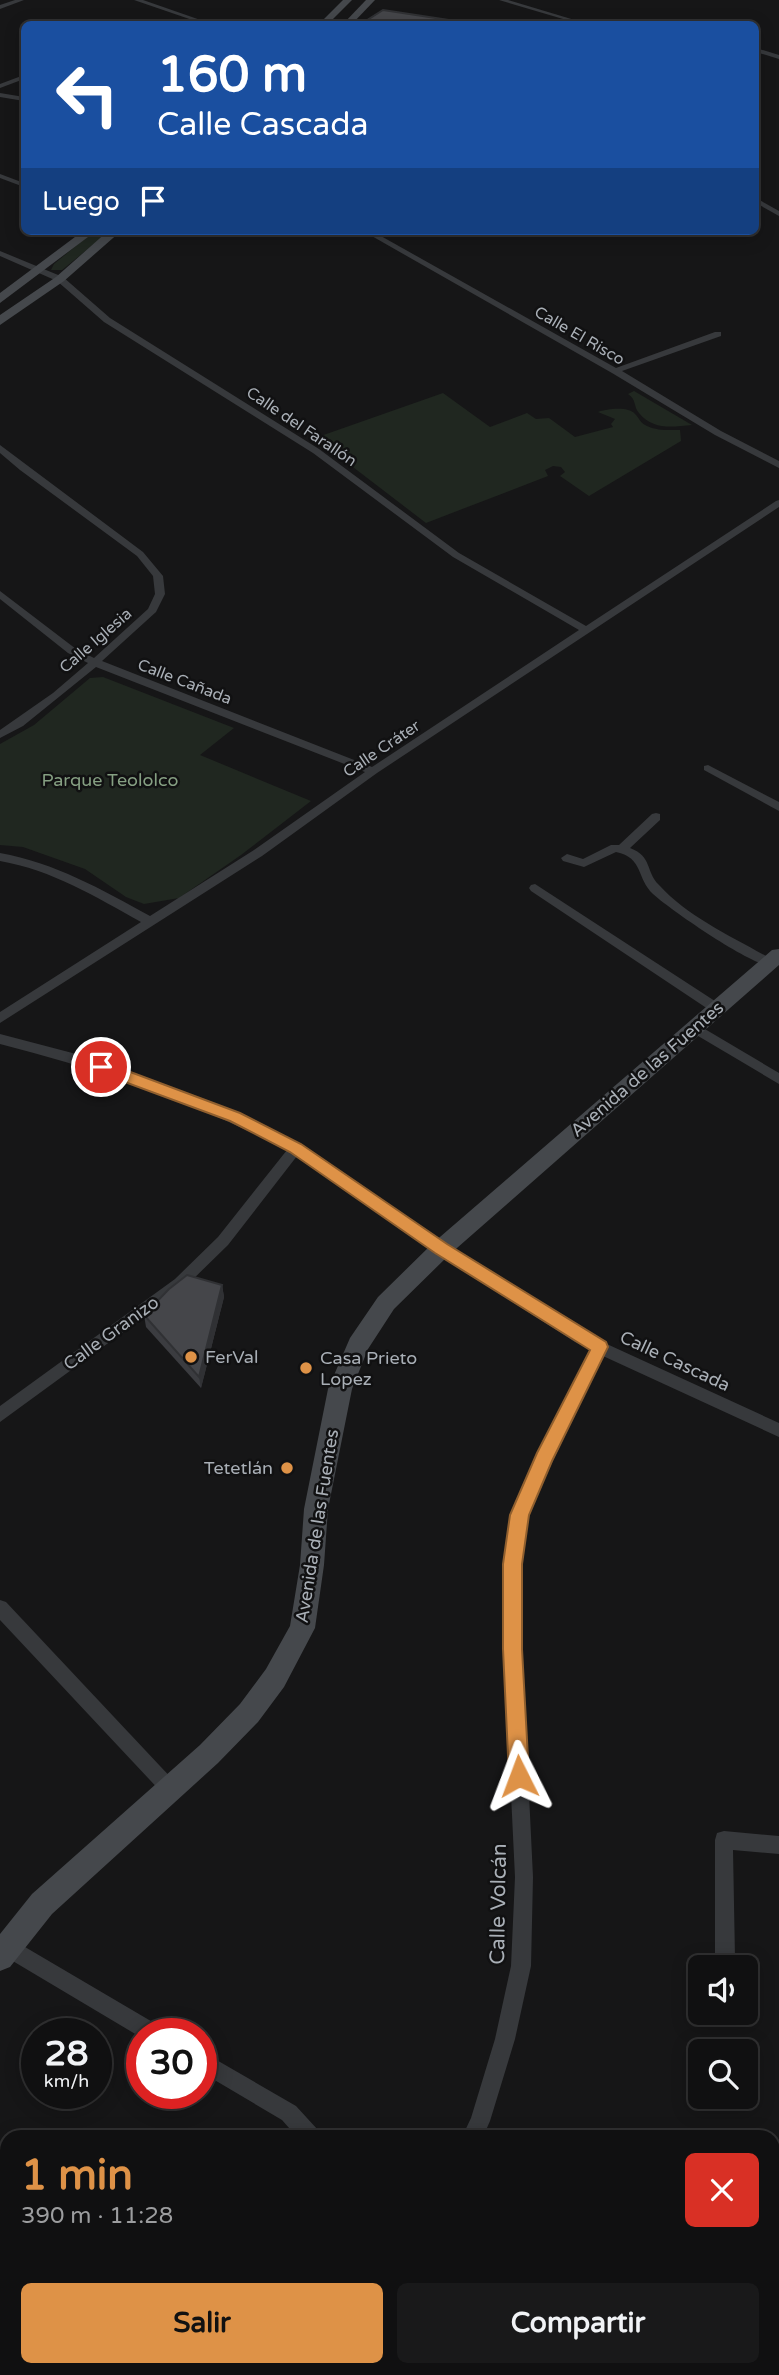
<!DOCTYPE html>
<html lang="es">
<meta charset="utf-8">
<style>
:root{--surface:#101011;--page:#19191a;--text:#f1f3f6;--muted:#9c9d9f;--line:#303031;--accent:#de9247}
body{margin:0;font-family:"Varela Round",sans-serif;background:var(--page);color:var(--text);height:100vh;display:flex;flex-direction:column;font-size:26px;white-space:nowrap}
*{box-sizing:border-box;margin:0}
p{font-size:23px;color:var(--muted)}
.icon{flex:none;width:38px;height:38px;fill:none;stroke:currentColor;stroke-width:2;stroke-linecap:round;stroke-linejoin:round}
.map{position:relative;flex:1;overflow:hidden}
.panel{position:absolute;left:0px;top:2130px;width:780px;height:247px;display:flex;flex-direction:column;background:var(--surface);border-radius:21px 21px 0 0;box-shadow:0 4px 18px #0003,0 0 0 2px var(--line)}
.panel>*{flex:none}
.banner{position:absolute;left:21px;top:21px;width:738px;height:214px;border-radius:10px;box-shadow:0 4px 18px #0003,0 0 0 2px var(--line);background:#1a4fa0;color:#fff;overflow:hidden}
.controls{position:absolute;left:688px;top:1955px;display:grid;gap:14px}
.controls a{display:grid;place-items:center;width:70px;height:70px;border-radius:10px;background:var(--surface);box-shadow:0 4px 18px #0003,0 0 0 2px var(--line);font-size:35px}
.speed{position:absolute;left:21px;top:2018px;display:flex;gap:14px;font-size:35px;font-weight:700;text-align:center}
.speed>*{display:grid;place-content:center;width:91px;height:91px;border-radius:50%;background:var(--surface);box-shadow:0 4px 18px #0003,0 0 0 2px var(--line);line-height:1}
.speed small{font-size:18px;font-weight:400}
.speed .limit{border:10px solid #d22;background:#fff;color:#111}
.pin{position:absolute;display:grid;place-items:center;width:60px;height:60px;color:#fff;margin:-30px;border:4px solid #fff;border-radius:50%;box-shadow:0 2px 7px #0007}
.me{position:absolute;width:77px;margin:-38px;rotate:357deg;stroke-linejoin:round;filter:drop-shadow(0 0 5px #0008)}
.turn{display:flex;align-items:center;gap:24px;height:147px;padding:0 21px;font-size:32px}
.turn .icon{width:91px;height:91px;stroke-width:2.5}
.turn b{display:block;font-size:49px;line-height:60px}
.then{display:flex;align-items:center;height:66px;padding:0 21px;background:#0003;gap:14px;font-size:26px}
.round{display:grid;place-items:center;flex:none;width:74px;height:74px;border-radius:10px;background:var(--page)}
.headline{display:flex;align-items:center;justify-content:space-between;height:119px;padding:0 21px}
h1{font-size:42px;font-weight:800;line-height:52px;color:var(--accent)}
.primary-button{display:flex;gap:14px;margin-top:auto;padding:14px 21px}
.primary-button a{flex:1;height:80px;border-radius:10px;background:var(--accent);color:#111;font-size:28px;font-weight:800;line-height:80px;text-align:center}
.primary-button a+a{background:var(--page);color:var(--text)}
.map>svg:first-child{display:block}
.green{fill:#202720}
.lines{fill:none;stroke-linecap:round;stroke-linejoin:round}
.street{fill:#37393c;fill-rule:evenodd}
.secondary{fill:#45484c;fill-rule:evenodd}
.wall{fill:#3b3c40}
.shaded-wall{fill:#303134}
.building{fill:#45464a;stroke:#303134;stroke-width:2}
.route{fill:#de9247;stroke:#905f2e;stroke-width:2}
.poi-dot{fill:#de9247;stroke:#111112;stroke-width:2.5}
.labels{text-anchor:middle;stroke-width:5;stroke-linejoin:round;paint-order:stroke}
.far-street-label{font-size:16px;fill:#a9afb6;stroke:#111112}
.park-label{font-size:18px;fill:#859f82;stroke:#111112}
.street-label{font-size:18px;fill:#a9afb6;stroke:#111112}
.poi-label{font-size:18px;fill:#a9afb6;stroke:#111112;text-anchor:start}
.near-street-label{font-size:21px;fill:#a9afb6;stroke:#111112}
</style>
<div class="map">
<svg width="779" height="2375" viewBox="0 0 779 2375">
<rect width="100%" height="100%" fill="#161617"/>
<g class="green">
<path d="M94,231h16l-48,39h-11l3,-6z"/>
<path d="M634,391l58,34c-21,2 -39,5 -53,-12 -6,-7 -2,-13 -11,-19z"/>
<path d="M443,393l47,34 37,-14 9,6 13,-1 26,19 38,-10 -2,-3 4,-5 -17,-7c9,-3 30,-6 37,2 5,5 5,9 12,12 11,5 21,4 33,4l1,11 -92,55 -29,-20 5,-4 -4,-5 -8,-1 -8,4 3,6 -122,47 -111,-85z"/>
<path d="M103,677l131,51 -34,27 111,46 -70,54 -62,43 -35,6 -18,-7 -41,-28 -62,-22 -23,-2v-101l34,-19 56,-47z"/>
</g>
<g class="lines">
<g class="street">
<path d="M15,0h9l-24,9v-4z"/>
<path d="M134,0h9l69,24h-8z"/>
<path d="M499,0h9l80,24h-8z"/>
<path d="M756,48l23,7v4l-23,-7z"/>
<path d="M24,75v4l-24,9v-4z"/>
<path d="M0,93l24,4v4l-24,-4z"/>
<path d="M0,174l24,9v4l-24,-9z"/>
<path d="M756,198l23,13v5l-23,-13z"/>
<path d="M363,231h9l244,137 99,-36h6v4l-99,35 99,60 58,30v7l-64,-33 -103,-62z"/>
<path d="M0,251l63,26 47,41 209,131 140,104 127,73 190,-125 3,-1v7l-402,266 -115,83 -262,167v-11l141,-90c-45,-25 -89,-52 -141,-61v-8c55,10 101,36 150,63l104,-66 111,-78 -269,-105 -73,59 -23,12v-8l53,-37 35,-30 -20,-10 -68,-54v-8l76,58 18,9 54,-49 7,-15 -2,-18 -16,-20 -117,-86 -20,-17v-8l143,107 20,24 2,18 -9,18 -54,49 270,106 207,-137 -126,-73 -140,-104 -209,-131 -47,-41 -57,-25z"/>
<path d="M708,765l71,37v9l-75,-41v-4z"/>
<path d="M656,813l4,1v6l-30,28c23,9 15,23 29,37 30,33 76,53 114,75l2,3 -2,3c-17,3 -104,-57 -120,-72 -17,-16 -9,-36 -37,-42l-32,15 -21,-6 -2,-3 6,-4 16,5 28,-14h8l33,-31z"/>
<path d="M535,884l186,121 1,3 -1,3h-10l-180,-120 -2,-3 2,-3z"/>
<path d="M693,1022l86,51v11l-91,-54 -1,-3z"/>
<path d="M0,1034l80,21 160,58 61,31 145,101 139,89 194,89v14l-176,-81 -76,159 -6,49 1,85 11,228 -2,89 -16,73 -25,82 -7,16h-21l9,-19 24,-79 16,-73 4,-89 -11,-228 1,-85 6,-49 27,-61 53,-104 -16,-8 -139,-89 -139,-97 -69,89 -43,42 -185,135v-16l175,-127 43,-42 69,-87c-91,-47 -188,-81 -287,-106z"/>
<path d="M0,1600l6,2 170,181 3,6 -3,6 -6,3 -6,-3 -164,-175z"/>
<path d="M724,1831l55,5v18l-46,-4 2,108 -3,7 -6,2 -8,-2 -3,-7v-118l2,-7z"/>
<path d="M8,1937l153,90 3,7h-22v4l-141,-84v-14z"/>
<path d="M201,2051l95,55 22,24 3,7h-24l-15,-17 -81,-48z"/>
<path d="M296,2370h22l-1,5h-22z"/>
</g>
<g class="secondary">
<path d="M343,0h9l-24,24h-9z"/>
<path d="M366,0h9l-23,24h-9z"/>
<path d="M83,231h13l-96,72v-10z"/>
<path d="M108,231h13l-57,50 -64,44v-10l56,-38z"/>
<path d="M779,949v16l-330,290 -55,54 -26,40 -16,40 -24,120 -4,56 -9,63 -31,59 -26,35 -40,41 -166,151 -42,53 -10,4v-37l32,-40 168,-149 40,-41 26,-35 24,-43 10,-61 4,-56 24,-120 22,-51 28,-41 55,-54 339,-293z"/>
</g>
</g>
<path class="wall" d="M222,1285l2,12 -23,91 -55,-61 -2,-12z"/>
<path class="shaded-wall" d="M222,1285l2,12 -23,91 -2,-11z"/>
<g class="building">
<path d="M383,10l79,12 -10,2h-91z"/>
<path d="M326,22l17,2h-14z"/>
<path d="M187,1275l35,10 -23,92 -55,-62 25,-26z"/>
</g>
<path class="route" d="M101,1061l139,52 61,31 146,100 159,98 2,5 -56,114 -23,54 -7,49v85l7,127 -3,7 -7,3 -7,-3 -3,-7 -6,-127v-85l7,-49 27,-62 53,-103 -155,-97 -145,-101 -60,-31 -135,-50 -2,-4z"/>
<g class="poi-dot">
<circle cx="191" cy="1357" r="7"/>
<circle cx="306" cy="1368" r="7"/>
<circle cx="287" cy="1468" r="7"/>
</g>
<g class="labels">
<g class="far-street-label">
<text transform="translate(580 335) rotate(30)" y="6">Calle El Risco</text>
<text transform="translate(302 426) rotate(34)" y="6">Calle del Farallón</text>
<text transform="translate(95 640) rotate(-41)" y="6">Calle Iglesia</text>
<text transform="translate(185 681) rotate(21)" y="6">Calle Cañada</text>
<text transform="translate(381 748) rotate(-34)" y="6">Calle Cráter</text>
</g>
<g class="park-label">
<text x="110" y="786">Parque Teololco</text>
</g>
<g class="street-label">
<text transform="translate(647 1069) rotate(-41)" y="6">Avenida de las Fuentes</text>
<text transform="translate(111 1333) rotate(-36)" y="6">Calle Granizo</text>
<text transform="translate(675 1361) rotate(25)" y="6">Calle Cascada</text>
<text transform="translate(317 1526) rotate(-81)" y="6">Avenida de las Fuentes</text>
</g>
<g class="poi-label">
<text x="205" y="1363">FerVal</text>
<text x="320" y="1364">Casa Prieto<tspan x="320" dy="21">Lopez</tspan></text>
<text x="273" y="1474" text-anchor="end">Tetetlán</text>
</g>
<g class="near-street-label">
<text transform="translate(498 1904) rotate(-89)" y="7">Calle Volcán</text>
</g>
</g>
</svg>
<div class="controls">
<a><svg class="icon" aria-label="sound" viewBox="0 0 24 24"><path d="M4 9h4l5-4v14l-5-4H4zM17 9q2 3 0 6"/></svg></a>
<a><svg class="icon" aria-label="search" viewBox="0 0 24 24"><circle cx="10" cy="10" r="6"/><path d="M15 15l6 6"/></svg></a>
</div>
<div class="speed"><div>28<small>km/h</small></div><div class="limit">30</div></div>
<div class="pin" style="left:101px;top:1067px;background:#d93025"><svg class="icon" aria-label="arrive" viewBox="0 0 24 24"><path d="M6 21V4h12l-3 4 3 4H6"/></svg></div>
<svg class="me" style="left:519px;top:1776px" viewBox="-20 -20 40 40"><path d="M0-17L14 15 0 8-14 15z" fill="#de9247" stroke="#fff" stroke-width="4"/></svg>
<div class="banner">
<div class="turn"><svg class="icon" aria-label="left" viewBox="0 0 24 24"><path d="M17 20v-9H6M10 6l-5 5 5 5"/></svg><div><b>160 m</b>Calle Cascada</div></div>
<div class="then">Luego<svg class="icon" aria-label="arrive" viewBox="0 0 24 24"><path d="M6 21V4h12l-3 4 3 4H6"/></svg></div>
</div>
<section class="panel">
<div class="headline"><div><h1>1 min</h1><p>390 m · 11:28</p></div><a class="round" style="background:#d93025;color:#fff"><svg class="icon" aria-label="close" viewBox="0 0 24 24"><path d="M6 6l12 12M18 6L6 18"/></svg></a></div>
<div class="primary-button"><a>Salir</a><a>Compartir</a></div>
</section>
</div>
